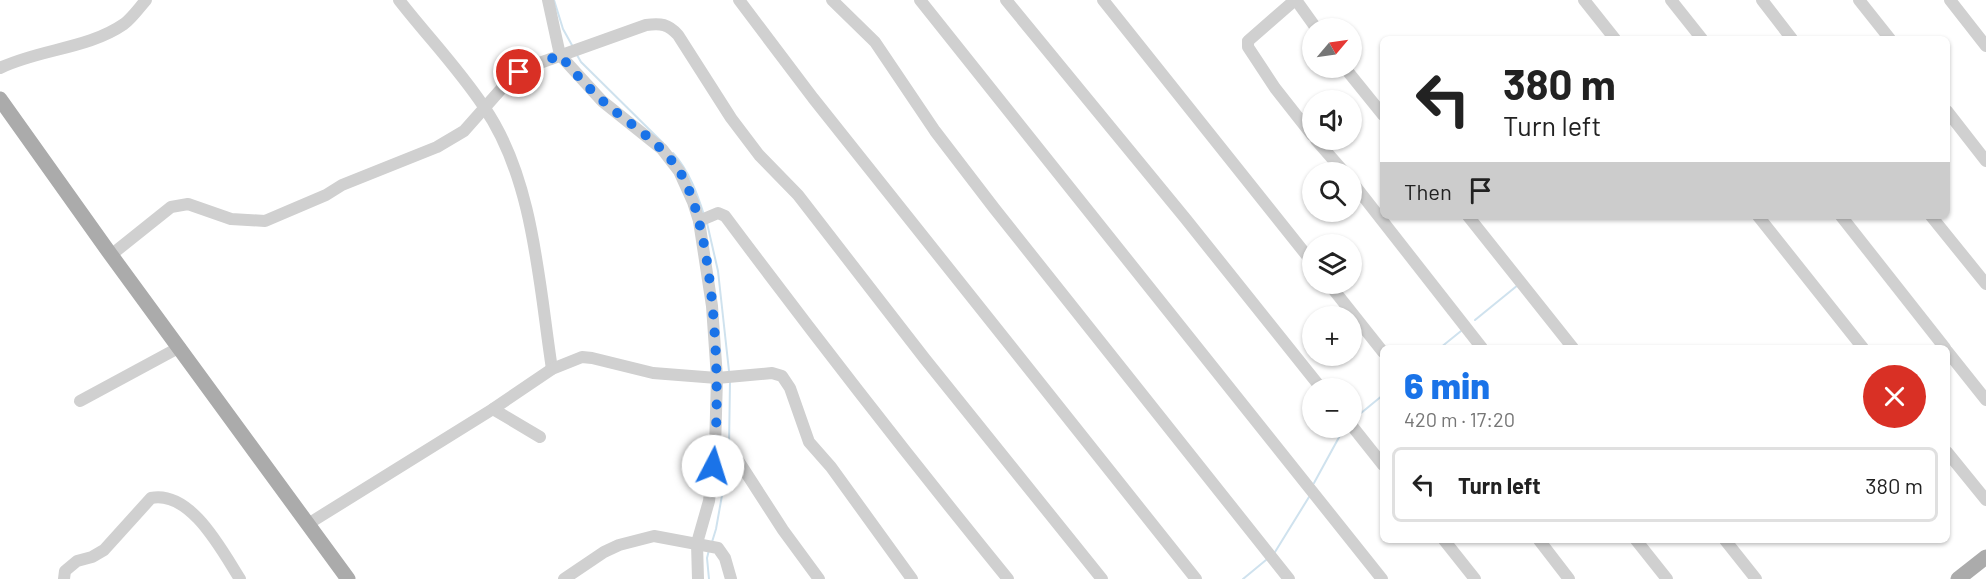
<!DOCTYPE html>
<meta charset="utf-8">
<style>
:root{--surface:#fff;--page:#f2f2f2;--text:#222;--muted:#767676;--line:#e0e0e0;--accent:#1a73e8}
body{margin:0;font-family:Barlow,sans-serif;background:var(--page);color:var(--text);height:100vh;display:flex;flex-direction:column;font-size:22px;white-space:nowrap}
*{box-sizing:border-box;margin:0}
p{font-size:20px;color:var(--muted)}
.icon{flex:none;width:33px;height:33px;fill:none;stroke:currentColor;stroke-width:2;stroke-linecap:round;stroke-linejoin:round}
.map{position:relative;flex:1;overflow:hidden}
.drawer{position:absolute;left:1380px;top:345px;width:570px;height:198px;display:flex;flex-direction:column;background:var(--surface);border-radius:9px;box-shadow:0 2px 4px #0004}
.drawer>*{flex:none}
.banner{position:absolute;left:1380px;top:36px;width:570px;height:183px;border-radius:9px;box-shadow:0 2px 4px #0004;background:#fff;color:var(--text);overflow:hidden}
.needle{width:39px;rotate:61deg}
.fabs{position:absolute;left:1302px;top:18px;display:grid;gap:12px}
.fabs a{display:grid;place-items:center;width:60px;height:60px;border-radius:50%;background:var(--surface);box-shadow:0 2px 4px #0004;font-size:30px}
.pin{position:absolute;display:grid;place-items:center;width:51px;height:51px;color:#fff;margin:-26px;border:3px solid #fff;border-radius:50%;box-shadow:0 2px 6px #0007}
.me{position:absolute;width:66px;margin:-33px;rotate:5deg;stroke-linejoin:round;filter:drop-shadow(0 0 4px #0008)}
.turn{display:flex;align-items:center;gap:21px;height:126px;padding:0 24px;font-size:27px}
.turn .icon{width:78px;height:78px;stroke-width:2.5}
.turn b{display:block;font-size:42px;line-height:51px}
.then{display:flex;align-items:center;height:57px;padding:0 24px;background:#0003;gap:12px;font-size:22px}
.round{display:grid;place-items:center;flex:none;width:63px;height:63px;border-radius:32px;background:var(--page)}
.summary{display:flex;align-items:center;justify-content:space-between;height:102px;padding:0 24px}
h1{font-size:36px;font-weight:800;line-height:45px;color:var(--accent)}
ul{padding:0;list-style:none}
li{display:flex;align-items:center;gap:18px;height:75px;margin:0 12px 9px;padding:0 12px;border:3px solid var(--line);border-radius:9px}
li div{flex:1}
li b{display:block;font-size:22px}
li em{font-style:normal}
.map>svg:first-child{display:block}
.lines{fill:none;stroke-linecap:round;stroke-linejoin:round}
.stream{stroke:#cfe2ee;stroke-width:2}
.minor{stroke:#d0d0d0;stroke-width:12}
.major{stroke:#ababab;stroke-width:15}
.route{stroke:#1a73e8;stroke-width:10;stroke-dasharray:0 18}
</style>
<div class="map">
<svg width="1986" height="579" viewBox="0 0 1986 579">
<rect width="100%" height="100%" fill="#fff"/>
<g class="lines">
<g class="stream">
<path d="M554,0l9,29 10,18"/>
<path d="M577,55l4,7 82,81"/>
<path d="M673,153c16,18 24,40 31,62"/>
<path d="M707,223l11,48 11,100"/>
<path d="M1475,320l43,-35"/>
<path d="M1440,348l21,-17"/>
<path d="M1355,418l28,-23"/>
<path d="M729,447l1,-66"/>
<path d="M1314,483l29,-53"/>
<path d="M712,542l4,-13 13,-73"/>
<path d="M1275,552l34,-55"/>
<path d="M709,579l-2,-21 2,-8"/>
<path d="M1243,579l23,-19"/>
</g>
<g class="minor">
<path d="M399,0c28,36 60,69 85,107 50,72 55,178 68,262"/>
<path d="M548,0l12,55 42,46 60,48 17,22 14,31 6,19 13,85 5,72 -2,70 -6,53 -12,42 1,36"/>
<path d="M739,0l74,98 383,481"/>
<path d="M832,0l43,42 60,89 59,77 295,371"/>
<path d="M920,0l462,579"/>
<path d="M1006,0l179,218 136,170"/>
<path d="M1103,0l209,262"/>
<path d="M1295,0l-47,41v6l27,41 37,47"/>
<path d="M1296,0l20,28"/>
<path d="M1584,0l31,39"/>
<path d="M1671,0l31,39"/>
<path d="M1762,0l30,39"/>
<path d="M1859,0l31,39"/>
<path d="M1950,0l36,46"/>
<path d="M0,68c39,-19 88,-19 124,-44 8,-6 15,-16 22,-24"/>
<path d="M1345,68l38,47"/>
<path d="M1947,111l39,50"/>
<path d="M1316,140l28,32"/>
<path d="M1352,182l130,166"/>
<path d="M1468,216l105,132"/>
<path d="M1758,216l105,132"/>
<path d="M1841,216l104,132"/>
<path d="M1931,216l55,68"/>
<path d="M699,221l19,-8 7,3c92,123 186,244 283,363"/>
<path d="M111,255l60,-48 17,-3 43,15 34,2 61,-26 16,-10 95,-38 27,-16 39,-44 16,-15 15,-7 112,-40c15,-2 22,-1 32,10l53,83 28,37 39,40 127,164 177,220"/>
<path d="M1329,284l54,68"/>
<path d="M1947,351l39,49"/>
<path d="M80,401l100,-54"/>
<path d="M493,409l47,28"/>
<path d="M1352,426l31,39"/>
<path d="M732,451l51,79 36,49"/>
<path d="M1947,452l39,48"/>
<path d="M308,524l185,-115 59,-40 30,-12 10,1 61,15 64,5 55,-5 10,3 8,12 19,54 22,25 81,112"/>
<path d="M1444,540l31,39"/>
<path d="M1539,540l30,39"/>
<path d="M1636,540l31,39"/>
<path d="M1725,540l31,39"/>
<path d="M64,579l1,-8 12,-10 15,-4 12,-7 47,-52c40,-8 71,53 89,81"/>
<path d="M564,579l40,-27 15,-7 35,-9 64,12 7,10 6,21"/>
</g>
<g class="major">
<path d="M0,99l111,156 237,324"/>
<path d="M1958,579l28,-22"/>
</g>
</g>
<g class="lines">
<path class="route" d="M519,72l41,-17c13,16 28,33 44,47 25,22 55,39 74,67 38,55 44,230 35,297"/>
</g>
</svg>
<div class="fabs">
<a><svg class="needle" viewBox="-14 -14 28 28"><path d="M0-13l5 13h-10z" fill="#e53935"/><path d="M0 13l5-13h-10z" fill="#767676"/></svg></a>
<a><svg class="icon" aria-label="sound" viewBox="0 0 24 24"><path d="M4 9h4l5-4v14l-5-4H4zM17 9q2 3 0 6"/></svg></a>
<a><svg class="icon" aria-label="search" viewBox="0 0 24 24"><circle cx="10" cy="10" r="6"/><path d="M15 15l6 6"/></svg></a>
<a><svg class="icon" aria-label="layers" viewBox="0 0 24 24"><path d="M12 4l9 5-9 5-9-5zM3 14l9 5 9-5"/></svg></a>
<a>+</a>
<a>−</a>
</div>
<div class="pin" style="left:519px;top:72px;background:#d93025"><svg class="icon" aria-label="arrive" viewBox="0 0 24 24"><path d="M6 21V4h12l-3 4 3 4H6"/></svg></div>
<svg class="me" style="left:713px;top:466px" viewBox="-20 -20 40 40"><circle r="19" fill="#fff"/><path d="M0-13L10 11 0 6-10 11z" fill="#1a73e8"/></svg>
<div class="banner">
<div class="turn"><svg class="icon" aria-label="left" viewBox="0 0 24 24"><path d="M17 20v-9H6M10 6l-5 5 5 5"/></svg><div><b>380 m</b>Turn left</div></div>
<div class="then">Then<svg class="icon" aria-label="arrive" viewBox="0 0 24 24"><path d="M6 21V4h12l-3 4 3 4H6"/></svg></div>
</div>
<section class="drawer">
<div class="summary"><div><h1>6 min</h1><p>420 m · 17:20</p></div><a class="round" style="background:#d93025;color:#fff"><svg class="icon" aria-label="close" viewBox="0 0 24 24"><path d="M6 6l12 12M18 6L6 18"/></svg></a></div>
<ul>
<li><svg class="icon" aria-label="left" viewBox="0 0 24 24"><path d="M17 20v-9H6M10 6l-5 5 5 5"/></svg><div><b>Turn left</b></div><em>380 m</em></li>
</ul>
</section>
</div>
